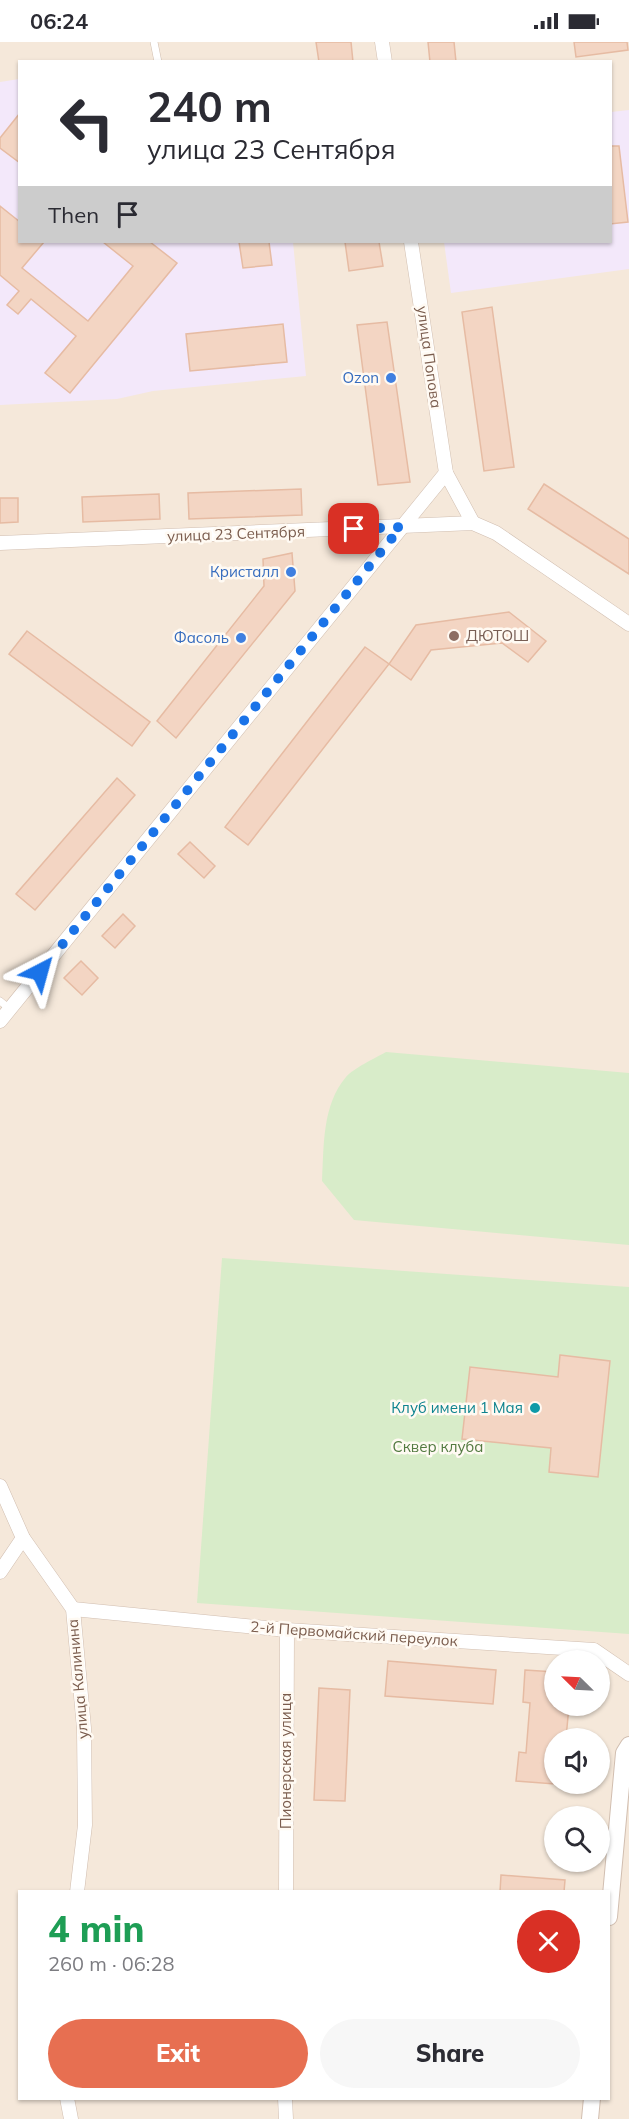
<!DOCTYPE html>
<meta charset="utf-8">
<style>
:root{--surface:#fff;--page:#f7f7f7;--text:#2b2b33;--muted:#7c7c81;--accent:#e76f51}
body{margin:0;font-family:Mulish,sans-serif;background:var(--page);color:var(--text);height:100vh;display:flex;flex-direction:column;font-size:22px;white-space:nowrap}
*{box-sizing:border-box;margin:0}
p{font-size:20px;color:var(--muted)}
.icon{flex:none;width:33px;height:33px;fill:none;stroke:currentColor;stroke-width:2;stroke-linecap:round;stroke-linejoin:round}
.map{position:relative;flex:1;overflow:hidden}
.drawer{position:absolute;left:18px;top:1848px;width:592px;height:210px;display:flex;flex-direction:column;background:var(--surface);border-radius:0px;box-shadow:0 2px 4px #0004}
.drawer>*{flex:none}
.guide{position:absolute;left:18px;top:18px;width:594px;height:183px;border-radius:0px;box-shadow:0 2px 4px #0004;background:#fff;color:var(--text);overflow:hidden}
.needle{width:39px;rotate:294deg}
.controls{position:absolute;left:544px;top:1608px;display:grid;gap:12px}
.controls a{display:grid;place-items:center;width:66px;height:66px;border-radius:50%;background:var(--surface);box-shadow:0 2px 4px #0004;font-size:30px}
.pin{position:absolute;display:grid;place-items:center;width:51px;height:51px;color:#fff;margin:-26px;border-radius:12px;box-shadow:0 3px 9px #0006}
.me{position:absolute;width:66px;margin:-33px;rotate:39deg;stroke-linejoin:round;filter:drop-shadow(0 0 4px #0008)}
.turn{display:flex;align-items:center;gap:21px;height:126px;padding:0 30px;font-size:27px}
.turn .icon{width:78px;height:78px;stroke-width:2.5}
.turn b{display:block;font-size:42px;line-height:51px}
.then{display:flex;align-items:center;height:57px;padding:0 30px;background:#0003;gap:12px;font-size:22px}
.round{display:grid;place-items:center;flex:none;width:63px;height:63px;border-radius:32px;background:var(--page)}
.head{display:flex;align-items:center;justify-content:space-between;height:102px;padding:0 30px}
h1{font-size:36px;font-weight:800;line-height:45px;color:#1e9e55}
.primary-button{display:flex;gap:12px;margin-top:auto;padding:12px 30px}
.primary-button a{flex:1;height:69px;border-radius:36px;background:var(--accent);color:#fff;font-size:24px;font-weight:800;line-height:69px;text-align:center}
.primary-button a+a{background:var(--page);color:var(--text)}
.status{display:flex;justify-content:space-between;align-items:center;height:42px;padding:0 30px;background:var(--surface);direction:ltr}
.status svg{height:16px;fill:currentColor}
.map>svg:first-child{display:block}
.residential{fill:#f5e8da;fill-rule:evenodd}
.education{fill:#f3e8fa}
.green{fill:#d8ecc9}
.building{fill:#f3d5c3;stroke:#e6bba3;stroke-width:1.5}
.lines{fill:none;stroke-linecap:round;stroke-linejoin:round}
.service-casing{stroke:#d1beb0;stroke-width:8}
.minor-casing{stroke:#d1beb0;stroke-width:15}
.tertiary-casing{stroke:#d1beb0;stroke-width:18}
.service{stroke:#fff;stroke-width:7}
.minor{stroke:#fff;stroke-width:14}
.tertiary{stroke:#fff;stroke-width:16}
.route{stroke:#1a73e8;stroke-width:10;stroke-dasharray:0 18}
.shop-dot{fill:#3f7fe0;stroke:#fffaf3;stroke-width:2}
.education-dot{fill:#8d6e63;stroke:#fffaf3;stroke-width:2}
.culture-dot{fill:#0f9aa8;stroke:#fffaf3;stroke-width:2}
.labels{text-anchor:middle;stroke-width:5;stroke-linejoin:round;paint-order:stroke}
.street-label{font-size:15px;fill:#7a5c4d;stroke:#fffaf3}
.shop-label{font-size:15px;fill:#366cbe;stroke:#fffaf3;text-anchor:end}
.education-label{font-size:15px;fill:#785e54;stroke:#fffaf3;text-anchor:start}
.culture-label{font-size:15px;fill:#0d838f;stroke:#fffaf3;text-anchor:end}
.park-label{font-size:15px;fill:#537a41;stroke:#fffaf3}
</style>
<div class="status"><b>06:24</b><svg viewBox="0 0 49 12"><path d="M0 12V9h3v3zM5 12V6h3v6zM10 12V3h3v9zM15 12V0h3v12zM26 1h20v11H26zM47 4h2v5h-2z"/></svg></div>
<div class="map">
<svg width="629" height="2077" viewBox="0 0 629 2077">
<rect width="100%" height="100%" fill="#fdf6ec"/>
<path class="residential" d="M0,0h629v2077h-629zM20,20h590v180h-590zM555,1618h45v46h-45zM555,1696h45v46h-45zM555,1774h45v46h-45zM20,1850h589v206h-589z"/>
<g class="education">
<path d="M19,37l1,163h273l13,134 -153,15 -36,8 -117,6v-323z"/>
<path d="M629,68v159l-178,24 -7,-51h166l1,-130z"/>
</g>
<g class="green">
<path d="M386,1010l243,21v172l-275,-25 -32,-39c2,-35 0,-76 24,-104 8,-9 29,-19 40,-25z"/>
<path d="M222,1216l407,29v347l-432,-31z"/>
</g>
<g class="building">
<path d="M316,0h35l2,20h-34z"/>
<path d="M428,0h26l2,20h-26z"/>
<path d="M574,0h53l1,8 -52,7z"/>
<path d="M20,71v50l-20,-15v-10z"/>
<path d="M610,104h9l9,76 -18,2z"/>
<path d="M0,164l20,16v20h24l-22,26 66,53 45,-55 -30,-24h47l27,21 -107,130 -25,-20 31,-37 -45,-37 -13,15 -11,-9 12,-14 -19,-16z"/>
<path d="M239,200h30l3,23 -29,3z"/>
<path d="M345,200h34l4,24 -34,5z"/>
<path d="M492,265l22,160 -30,4 -22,-159z"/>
<path d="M387,280l23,160 -32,3 -21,-160z"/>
<path d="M283,282l4,38 -97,9 -4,-37z"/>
<path d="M544,442l85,55v35l-101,-65z"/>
<path d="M301,447l1,26 -113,4 -1,-26z"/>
<path d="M159,452l1,25 -77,3 -1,-25z"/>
<path d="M0,456h18v24l-18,1z"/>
<path d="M292,511l3,38 -119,147 -19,-17 107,-135 -1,-27z"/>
<path d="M509,570l37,29 -18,21 -26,-19 -71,7 -20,30 -22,-16 27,-39z"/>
<path d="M27,589l123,91 -18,24 -123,-92z"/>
<path d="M365,605l24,17 -141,181 -23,-18z"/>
<path d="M117,736l18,17 -100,115 -19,-16z"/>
<path d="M190,800l25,24 -11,12 -26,-24z"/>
<path d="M123,872l12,12 -20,22 -13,-12z"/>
<path d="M81,919l17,17 -16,17 -18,-17z"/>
<path d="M560,1313l50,6 -12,116 -49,-5 2,-24 -89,-9 8,-72 88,10z"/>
<path d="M388,1619l108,9 -3,34 -108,-8z"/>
<path d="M525,1628l30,2v34h14l-3,32h-11v46l-39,-3 3,-29 7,1 4,-50 -7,-1z"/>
<path d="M319,1646l31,2 -5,111 -31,-1z"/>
<path d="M501,1833l64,5 -1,12h-64z"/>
</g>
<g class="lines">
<defs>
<g id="service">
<path d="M154,0l4,20"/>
<path d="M0,959l10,8"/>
</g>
<g id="minor">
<path d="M382,0l3,20"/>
<path d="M411,200l35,231 27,50"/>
<path d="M0,501l473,-20 23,10 133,91"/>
<path d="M0,979l446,-548"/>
<path d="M0,1444l23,52 50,71 11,119 1,97 -8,67"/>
<path d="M0,1530l23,-34"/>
<path d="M73,1567l214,21 307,20 35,24"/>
<path d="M286,1850l1,-262"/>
<path d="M67,2056l4,21"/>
<path d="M285,2056l1,21"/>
</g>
<g id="tertiary">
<path d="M609,1875l15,-164 5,-8"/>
<path d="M590,2077l2,-21"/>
</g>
</defs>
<use href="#service" class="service-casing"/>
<use href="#minor" class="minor-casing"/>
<use href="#tertiary" class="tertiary-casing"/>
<use href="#service" class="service"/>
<use href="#minor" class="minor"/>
<use href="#tertiary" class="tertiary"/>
</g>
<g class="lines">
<path class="route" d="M40,930l361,-445 -47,2"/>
</g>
<g class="shop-dot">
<circle cx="391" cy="336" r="6"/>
<circle cx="291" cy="530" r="6"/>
<circle cx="241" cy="596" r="6"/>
</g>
<circle class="education-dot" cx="454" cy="594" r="6"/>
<circle class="culture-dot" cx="535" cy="1366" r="6"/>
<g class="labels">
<g class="street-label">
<text transform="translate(429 315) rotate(82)" y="5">улица Попова</text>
<text transform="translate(236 492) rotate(-2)" y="5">улица 23 Сентября</text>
<text transform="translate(354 1592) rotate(4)" y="5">2-й Первомайский переулок</text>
<text transform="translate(78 1637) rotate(-95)" y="5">улица Калинина</text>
<text transform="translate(286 1719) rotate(-90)" y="5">Пионерская улица</text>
</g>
<g class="shop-label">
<text x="379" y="341">Ozon</text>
<text x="279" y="535">Кристалл</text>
<text x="229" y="601">Фасоль</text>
</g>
<g class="education-label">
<text x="466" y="599">ДЮТОШ</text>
</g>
<g class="culture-label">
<text x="523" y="1371">Клуб имени 1 Мая</text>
</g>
<g class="park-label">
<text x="438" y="1410">Сквер клуба</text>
</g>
</g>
</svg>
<div class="controls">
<a><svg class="needle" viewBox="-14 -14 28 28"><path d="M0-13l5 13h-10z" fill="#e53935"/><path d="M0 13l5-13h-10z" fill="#7c7c81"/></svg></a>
<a><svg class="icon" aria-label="sound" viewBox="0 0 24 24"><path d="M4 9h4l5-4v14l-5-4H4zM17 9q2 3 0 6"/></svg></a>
<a><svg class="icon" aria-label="search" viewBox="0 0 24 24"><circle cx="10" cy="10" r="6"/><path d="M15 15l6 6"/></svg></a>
</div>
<div class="pin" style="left:354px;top:487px;background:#d93025"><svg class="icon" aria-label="arrive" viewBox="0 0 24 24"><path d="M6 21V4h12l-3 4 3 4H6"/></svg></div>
<svg class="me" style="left:40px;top:930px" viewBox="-20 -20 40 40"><path d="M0-17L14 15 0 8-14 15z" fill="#1a73e8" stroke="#fff" stroke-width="4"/></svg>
<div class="guide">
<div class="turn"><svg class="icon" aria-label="left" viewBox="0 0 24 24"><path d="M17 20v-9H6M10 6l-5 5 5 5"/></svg><div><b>240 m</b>улица 23 Сентября</div></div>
<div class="then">Then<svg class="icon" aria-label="arrive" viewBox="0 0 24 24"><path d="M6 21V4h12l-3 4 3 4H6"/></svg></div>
</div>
<section class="drawer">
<div class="head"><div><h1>4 min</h1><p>260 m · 06:28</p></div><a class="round" style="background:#d93025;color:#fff"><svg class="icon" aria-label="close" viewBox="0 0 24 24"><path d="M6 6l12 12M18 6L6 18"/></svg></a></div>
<div class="primary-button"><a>Exit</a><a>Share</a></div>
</section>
</div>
